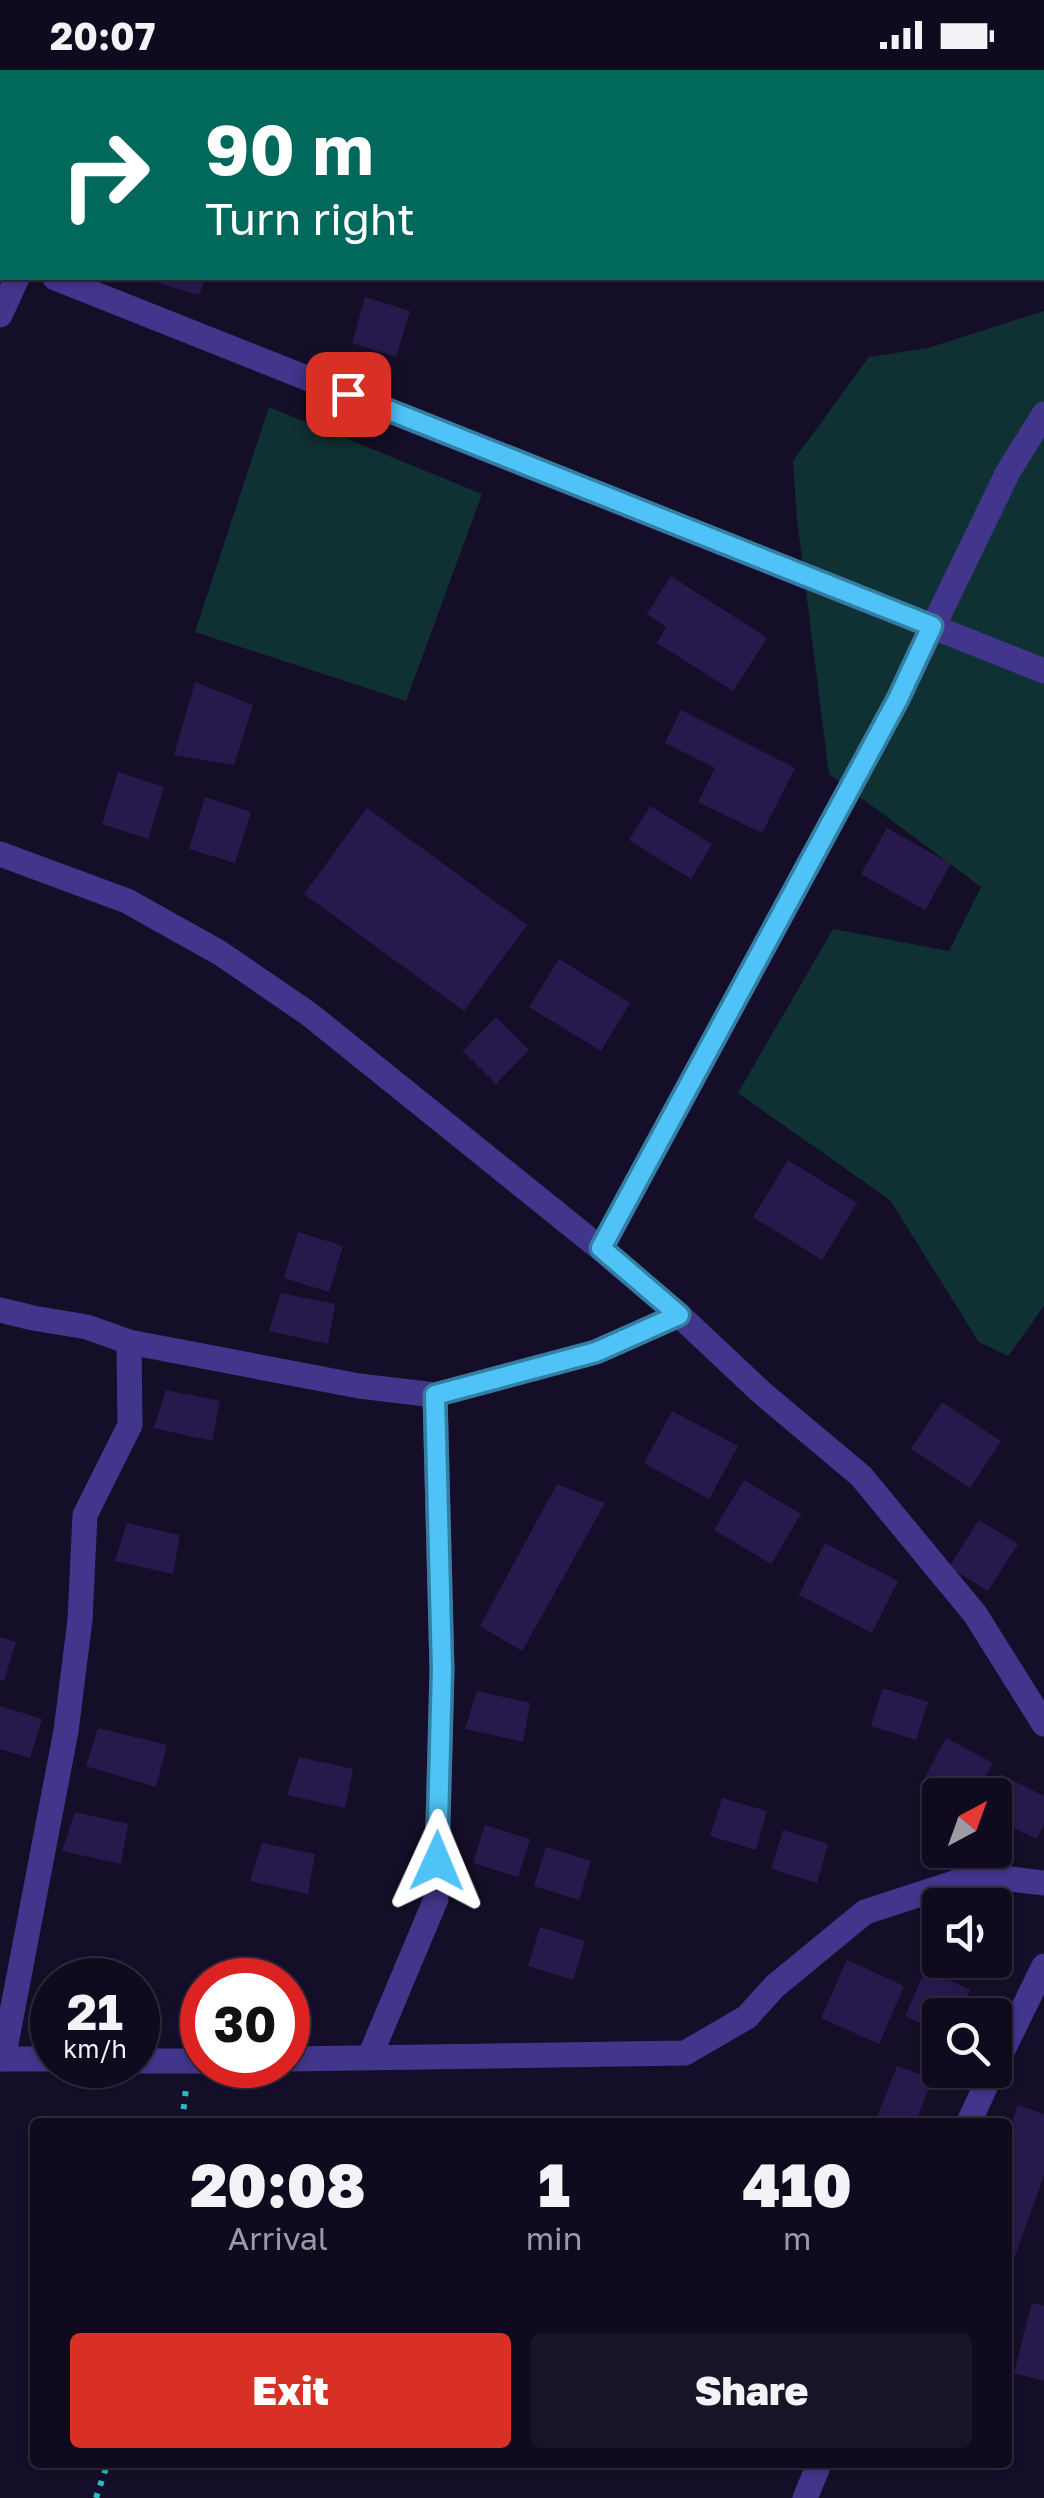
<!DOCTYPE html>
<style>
:root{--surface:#100a1f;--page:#191328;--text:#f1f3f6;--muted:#9c9aa4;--line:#302b3d;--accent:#d93025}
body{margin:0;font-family:"Golos Text",sans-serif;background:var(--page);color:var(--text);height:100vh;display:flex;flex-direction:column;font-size:38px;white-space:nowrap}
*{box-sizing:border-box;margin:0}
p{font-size:32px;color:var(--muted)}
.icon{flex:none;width:55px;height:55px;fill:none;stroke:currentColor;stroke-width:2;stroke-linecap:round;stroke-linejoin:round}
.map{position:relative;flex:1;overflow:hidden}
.panel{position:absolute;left:30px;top:2048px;width:982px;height:350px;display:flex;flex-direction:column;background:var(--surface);border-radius:10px;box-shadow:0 2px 8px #0004,0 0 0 2px var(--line)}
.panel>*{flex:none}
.banner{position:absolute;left:0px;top:0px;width:1045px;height:210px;box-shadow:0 2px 8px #0004,0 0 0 2px var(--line);background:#00695c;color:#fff;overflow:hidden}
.needle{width:65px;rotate:41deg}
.controls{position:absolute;left:922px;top:1708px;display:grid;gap:20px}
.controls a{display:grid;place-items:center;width:90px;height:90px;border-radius:10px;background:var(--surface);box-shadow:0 2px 8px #0004,0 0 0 2px var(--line);font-size:50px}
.speed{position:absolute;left:30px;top:1888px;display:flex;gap:20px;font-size:50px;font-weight:700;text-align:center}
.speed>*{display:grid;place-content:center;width:130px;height:130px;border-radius:50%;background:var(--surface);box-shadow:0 2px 8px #0004,0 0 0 2px var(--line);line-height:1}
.speed small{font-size:25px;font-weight:400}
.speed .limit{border:15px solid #d22;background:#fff;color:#111}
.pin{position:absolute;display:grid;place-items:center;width:85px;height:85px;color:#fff;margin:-42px;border-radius:20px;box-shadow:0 5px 15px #0006}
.me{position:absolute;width:110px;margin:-55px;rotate:1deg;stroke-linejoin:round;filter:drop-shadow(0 0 8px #0008)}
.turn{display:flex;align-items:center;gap:35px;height:210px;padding:0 40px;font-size:45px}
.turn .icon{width:130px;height:130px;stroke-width:2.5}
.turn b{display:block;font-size:70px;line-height:85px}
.eta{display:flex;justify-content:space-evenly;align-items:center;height:170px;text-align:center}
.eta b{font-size:60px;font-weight:800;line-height:70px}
.action{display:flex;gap:20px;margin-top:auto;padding:20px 40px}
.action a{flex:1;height:115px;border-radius:10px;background:var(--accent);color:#fff;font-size:40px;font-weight:800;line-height:115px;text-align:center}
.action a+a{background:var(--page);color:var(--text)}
.status{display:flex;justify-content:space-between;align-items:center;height:70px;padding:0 50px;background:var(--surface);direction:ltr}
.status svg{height:28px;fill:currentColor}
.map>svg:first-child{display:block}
.green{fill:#103134}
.building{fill:#28194c}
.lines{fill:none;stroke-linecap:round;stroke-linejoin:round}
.path{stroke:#26bcc3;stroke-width:6;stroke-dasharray:5 8;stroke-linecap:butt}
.street{stroke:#42358c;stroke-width:25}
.route-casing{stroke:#337fa1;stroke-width:25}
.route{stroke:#4fc3f7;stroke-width:18}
</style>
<div class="status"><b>20:07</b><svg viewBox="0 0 49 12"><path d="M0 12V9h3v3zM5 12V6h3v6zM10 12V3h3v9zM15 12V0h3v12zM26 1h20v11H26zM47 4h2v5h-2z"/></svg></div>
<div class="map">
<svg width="1044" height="2428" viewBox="0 0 1044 2428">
<rect width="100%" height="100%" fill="#150e29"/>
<g class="green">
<path d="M1044,241v995l-36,50 -29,-14 -89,-142 -152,-107 95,-164 116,22 32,-64 -152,-113 -32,-255 -4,-58 76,-104 59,-9z"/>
<path d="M269,337l213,87 -76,207 -211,-69z"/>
</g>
<g class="building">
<path d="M157,208h48l-6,17 -44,-13z"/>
<path d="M365,227l45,14 -14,46 -44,-14z"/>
<path d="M671,506l96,62 -34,53 -76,-48 9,-16 -19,-13z"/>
<path d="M195,612l58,23 -19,60 -60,-10z"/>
<path d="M681,640l114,58 -33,65 -64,-31 17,-34 -50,-25z"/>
<path d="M118,702l46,15 -16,52 -46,-15z"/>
<path d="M205,727l46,15 -16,51 -46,-14z"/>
<path d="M650,736l62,38 -21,35 -62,-39z"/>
<path d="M367,738l160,117 -63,86 -160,-117z"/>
<path d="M887,758l64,36 -26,46 -64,-36z"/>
<path d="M559,889l71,44 -29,48 -72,-44z"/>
<path d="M496,947l33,33 -33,34 -33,-33z"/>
<path d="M788,1090l69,43 -35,57 -69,-43z"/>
<path d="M298,1162l45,14 -14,46 -45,-14z"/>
<path d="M281,1223l54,11 -7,40 -59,-13z"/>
<path d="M166,1320l54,11 -8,40 -58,-13z"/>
<path d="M942,1332l59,39 -31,47 -59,-39z"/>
<path d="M672,1341l66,35 -29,53 -65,-36z"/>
<path d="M744,1410l57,34 -30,50 -57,-34z"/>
<path d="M557,1414l48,19 -83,148 -42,-25z"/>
<path d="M979,1450l39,24 -30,47 -39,-24z"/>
<path d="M127,1453l53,12 -7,39 -58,-13z"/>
<path d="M825,1473l73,38 -26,52 -73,-38z"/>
<path d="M0,1567l16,5 -12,39 -4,-1z"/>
<path d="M883,1618l45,14 -12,38 -45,-14z"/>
<path d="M477,1621l53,12 -7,39 -58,-13z"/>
<path d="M0,1636l42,13 -12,39 -30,-9z"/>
<path d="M98,1658l69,17 -11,42 -70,-21z"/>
<path d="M946,1668l47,25 -17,32h-27l-26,-14z"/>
<path d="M299,1687l54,12 -8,39 -58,-13z"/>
<path d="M1000,1704l44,22v29l-7,14 -42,-20v-24h-6z"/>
<path d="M722,1728l45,13 -11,39 -46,-14z"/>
<path d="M75,1742l53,12 -7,40 -59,-13z"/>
<path d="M485,1755l45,14 -12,38 -45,-14z"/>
<path d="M783,1760l45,14 -11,39 -46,-14z"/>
<path d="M262,1773l53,11 -7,40 -58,-13z"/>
<path d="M546,1777l45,14 -12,39 -45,-14z"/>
<path d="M540,1857l45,14 -12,39 -45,-14z"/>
<path d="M847,1890l57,26 -25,58 -58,-26z"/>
<path d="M926,1899l44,21 -11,25h-19v17l-35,-16z"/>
<path d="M897,1996l35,13 -16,43h-41z"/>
<path d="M1018,2035l26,9v61l-36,101v-142z"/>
<path d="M1032,2233l12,3v75l-30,-8z"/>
</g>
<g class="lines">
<g class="path">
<path d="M182,2052l4,-33"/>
<path d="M96,2428l12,-36"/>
</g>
<g class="street">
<path d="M89,2l1,-2"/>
<path d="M0,187h2"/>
<path d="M55,208l989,393"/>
<path d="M0,245l17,-37"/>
<path d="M0,784l127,47 93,52 89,61 292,235 78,66 83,78 99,83 114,138 69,110"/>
<path d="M601,1179l297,-550 110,-227 36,-58"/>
<path d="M0,1240l33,8 54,9 42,15 230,44 76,9 160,-43 84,-37"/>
<path d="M370,1986l66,-157 6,-229 -7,-275"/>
<path d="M0,1989h52"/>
<path d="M3,1989l63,-328 14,-111 5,-105 45,-90 -1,-83"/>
<path d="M288,1989l397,-6 62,-36 28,-31 90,-74 114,-37 65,8"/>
<path d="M138,1991h64"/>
<path d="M995,1996l49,-100"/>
<path d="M969,2052l24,-52"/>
<path d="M805,2428l15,-36"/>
</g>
</g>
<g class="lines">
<defs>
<path id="route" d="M348,324l584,232 -34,73 -297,549 78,67 -83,37 -161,43 7,275 -5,191"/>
</defs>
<use href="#route" class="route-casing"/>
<use href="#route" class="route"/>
</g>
</svg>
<div class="controls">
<a><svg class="needle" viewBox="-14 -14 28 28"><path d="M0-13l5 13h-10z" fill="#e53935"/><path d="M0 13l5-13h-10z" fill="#9c9aa4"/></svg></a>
<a><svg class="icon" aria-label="sound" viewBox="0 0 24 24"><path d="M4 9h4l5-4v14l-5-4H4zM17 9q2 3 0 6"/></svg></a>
<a><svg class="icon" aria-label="search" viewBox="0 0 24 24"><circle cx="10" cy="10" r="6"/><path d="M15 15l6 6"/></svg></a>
</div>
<div class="speed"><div>21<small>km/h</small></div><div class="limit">30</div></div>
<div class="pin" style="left:348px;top:324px;background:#d93025"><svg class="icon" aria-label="arrive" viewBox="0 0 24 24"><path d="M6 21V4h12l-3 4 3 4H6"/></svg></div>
<svg class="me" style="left:437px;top:1791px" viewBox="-20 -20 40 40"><path d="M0-17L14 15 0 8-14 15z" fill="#4fc3f7" stroke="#fff" stroke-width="4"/></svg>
<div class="banner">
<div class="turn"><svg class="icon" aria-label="right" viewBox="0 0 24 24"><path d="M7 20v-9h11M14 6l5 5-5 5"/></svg><div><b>90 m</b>Turn right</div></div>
</div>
<section class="panel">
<div class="eta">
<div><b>20:08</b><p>Arrival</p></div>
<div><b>1</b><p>min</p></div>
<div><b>410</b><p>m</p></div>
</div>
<div class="action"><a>Exit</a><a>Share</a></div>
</section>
</div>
